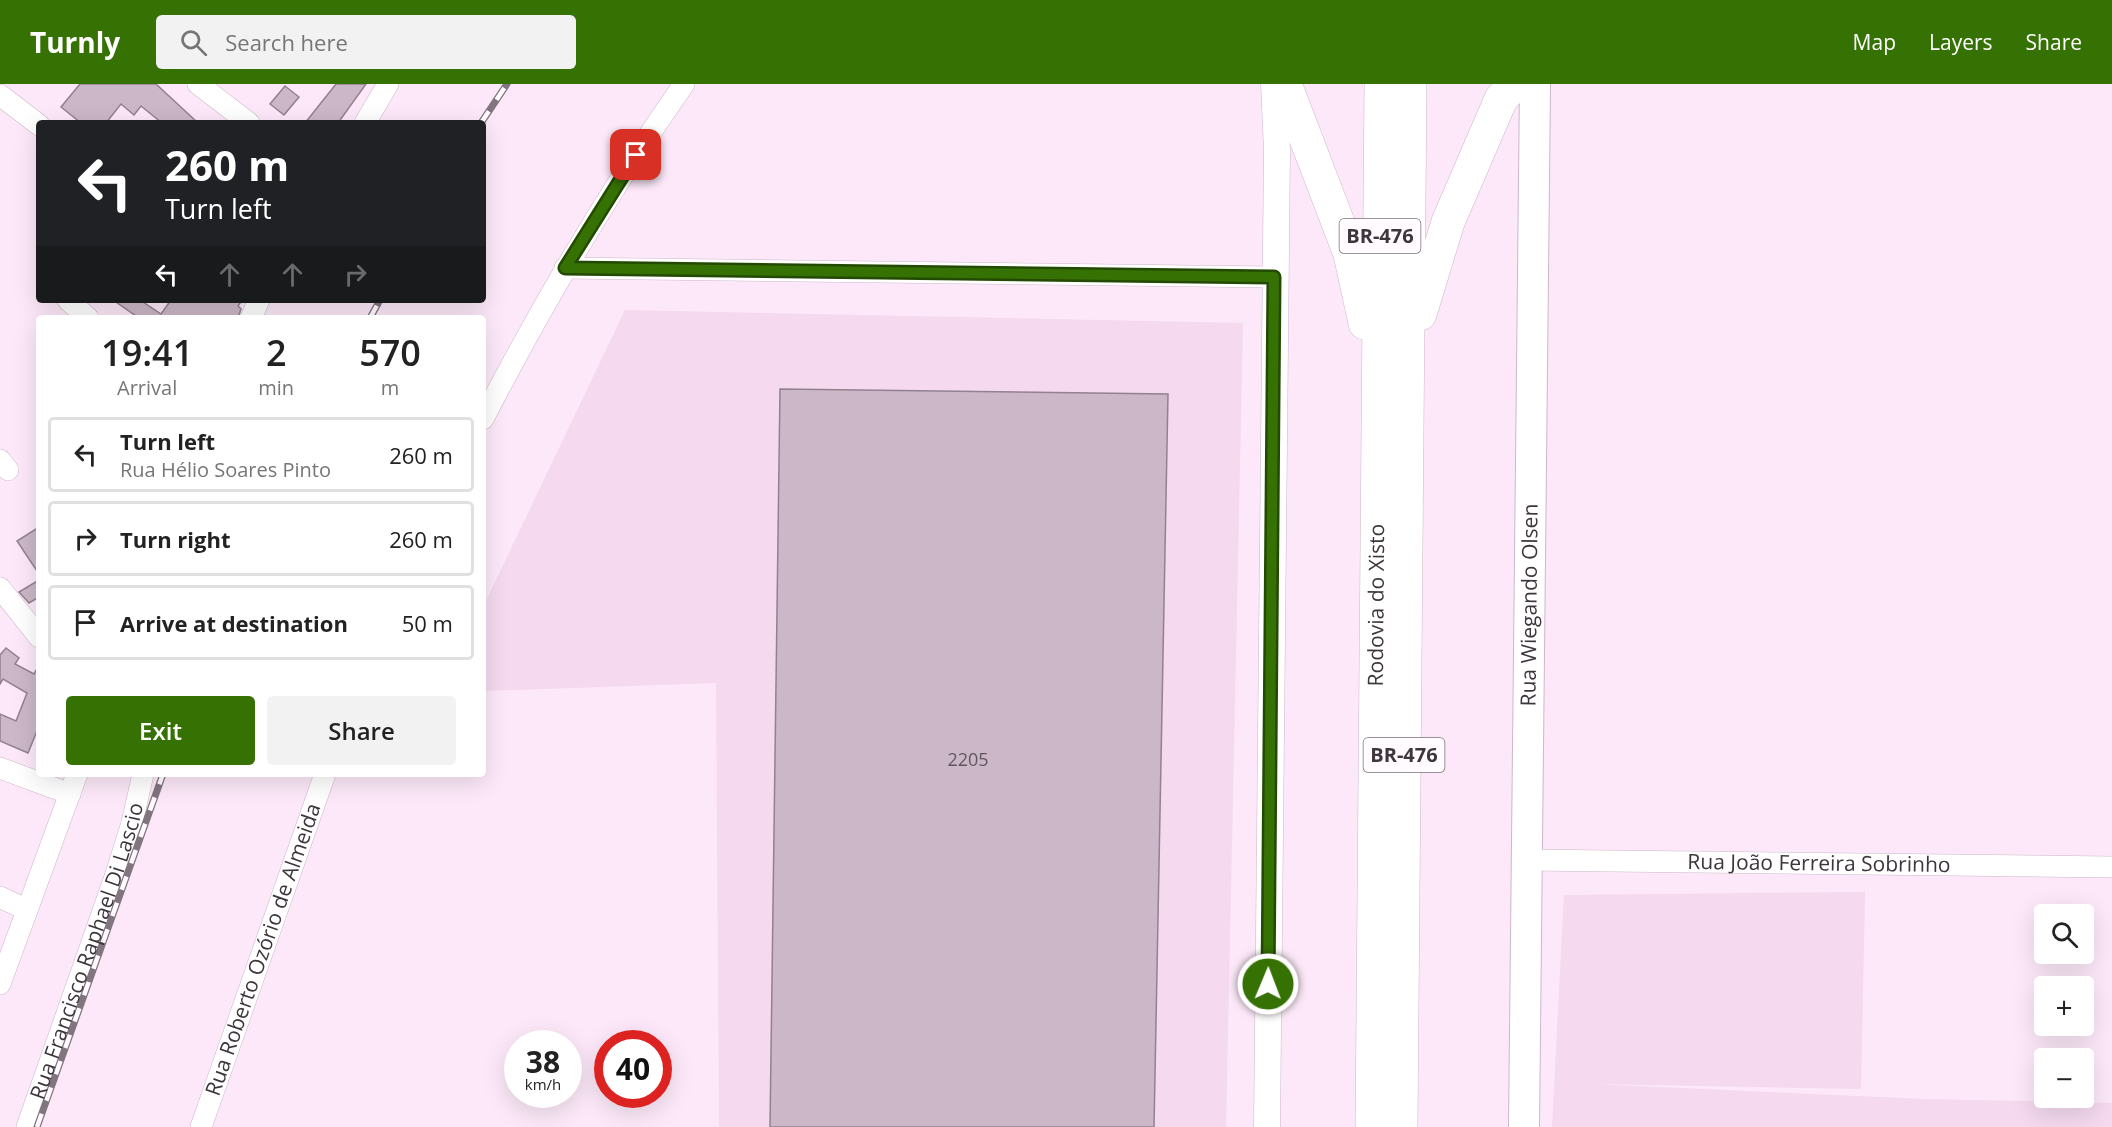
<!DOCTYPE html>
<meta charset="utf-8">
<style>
:root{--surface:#fff;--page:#f2f2f2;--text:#222;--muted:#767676;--line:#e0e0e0;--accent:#367203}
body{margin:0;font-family:"Open Sans",sans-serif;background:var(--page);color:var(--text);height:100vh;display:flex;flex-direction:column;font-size:22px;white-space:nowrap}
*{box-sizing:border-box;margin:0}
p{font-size:20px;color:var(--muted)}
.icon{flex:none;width:33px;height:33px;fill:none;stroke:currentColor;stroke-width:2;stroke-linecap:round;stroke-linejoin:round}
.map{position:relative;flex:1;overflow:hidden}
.panel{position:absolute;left:36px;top:231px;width:450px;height:462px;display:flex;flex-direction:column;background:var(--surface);border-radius:6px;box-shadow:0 6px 24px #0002}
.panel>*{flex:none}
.guide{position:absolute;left:36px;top:36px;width:450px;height:183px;border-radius:6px;box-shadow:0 6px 24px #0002;background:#202124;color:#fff;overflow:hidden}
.tools{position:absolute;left:2034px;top:820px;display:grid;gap:12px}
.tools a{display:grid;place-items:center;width:60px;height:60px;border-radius:6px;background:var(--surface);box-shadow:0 6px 24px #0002;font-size:30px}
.speed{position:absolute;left:504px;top:946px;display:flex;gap:12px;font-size:30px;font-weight:700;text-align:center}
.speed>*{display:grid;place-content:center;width:78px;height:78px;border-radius:50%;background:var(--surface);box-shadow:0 6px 24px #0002;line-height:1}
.speed small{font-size:15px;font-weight:400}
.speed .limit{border:9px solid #d22;background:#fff;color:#111}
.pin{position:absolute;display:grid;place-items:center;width:51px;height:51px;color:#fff;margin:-26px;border-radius:12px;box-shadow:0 3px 9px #0006}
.me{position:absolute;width:66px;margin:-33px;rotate:1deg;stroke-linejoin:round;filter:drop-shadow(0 0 4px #0008)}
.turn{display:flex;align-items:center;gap:21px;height:126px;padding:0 30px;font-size:27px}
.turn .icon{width:78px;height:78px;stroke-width:2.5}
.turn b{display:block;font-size:42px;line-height:51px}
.lanes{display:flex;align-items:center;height:57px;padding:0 30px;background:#0003;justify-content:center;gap:30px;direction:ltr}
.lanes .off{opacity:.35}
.eta{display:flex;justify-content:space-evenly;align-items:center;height:102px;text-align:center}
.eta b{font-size:36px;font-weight:600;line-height:42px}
.cta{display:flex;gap:12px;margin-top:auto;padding:12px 30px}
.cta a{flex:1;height:69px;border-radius:6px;background:var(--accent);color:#fff;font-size:24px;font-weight:600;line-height:69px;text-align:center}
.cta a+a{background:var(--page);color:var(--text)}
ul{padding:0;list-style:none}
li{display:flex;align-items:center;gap:18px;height:75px;margin:0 12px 9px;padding:0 18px;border:3px solid var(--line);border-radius:6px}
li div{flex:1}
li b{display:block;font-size:22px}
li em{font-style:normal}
header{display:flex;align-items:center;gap:36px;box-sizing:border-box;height:84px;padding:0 30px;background:var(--accent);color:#fff}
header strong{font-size:28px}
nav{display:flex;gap:33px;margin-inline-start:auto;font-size:21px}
.search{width:420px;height:54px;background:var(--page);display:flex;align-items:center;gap:15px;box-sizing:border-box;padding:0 21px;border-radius:6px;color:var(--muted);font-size:22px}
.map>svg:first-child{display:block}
.built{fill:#f4d9ef}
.building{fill:#cbb7c7;stroke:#938190;stroke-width:1.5}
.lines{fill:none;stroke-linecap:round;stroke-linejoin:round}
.minor-casing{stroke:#ccb8c8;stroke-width:22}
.tertiary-casing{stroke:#ccb8c8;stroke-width:27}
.secondary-casing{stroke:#ccb8c8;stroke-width:32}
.trunk-casing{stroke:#ccb8c8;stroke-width:34}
.minor{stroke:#fff;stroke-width:21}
.tertiary{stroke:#fff;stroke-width:26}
.secondary{stroke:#fff;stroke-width:30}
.trunk{stroke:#fff;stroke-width:33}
.rail-casing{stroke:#81757f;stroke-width:7}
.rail{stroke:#fffbfe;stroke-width:4.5;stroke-dasharray:14;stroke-linecap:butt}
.route-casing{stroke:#234a02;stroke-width:15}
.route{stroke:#367203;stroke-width:10}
.labels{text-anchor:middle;stroke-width:6;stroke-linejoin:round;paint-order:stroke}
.number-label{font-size:18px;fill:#615660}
.shield{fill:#fffbfe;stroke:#787177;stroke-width:1.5}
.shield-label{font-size:20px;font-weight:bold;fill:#3e363d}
.street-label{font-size:21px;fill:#3e363d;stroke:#fffbfe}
</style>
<header>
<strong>Turnly</strong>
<div class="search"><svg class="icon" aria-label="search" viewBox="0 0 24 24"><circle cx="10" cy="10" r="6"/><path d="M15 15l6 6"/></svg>Search here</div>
<nav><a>Map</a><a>Layers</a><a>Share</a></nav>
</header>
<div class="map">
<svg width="2112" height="1043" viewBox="0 0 2112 1043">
<rect width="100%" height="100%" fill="#fce8f8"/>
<g class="built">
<path d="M625,226l618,13 -17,804h-507l-3,-444 -233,8v-84z"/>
<path d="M1865,808l-4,197 -268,-5 331,15 188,4v24h-560l12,-232z"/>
</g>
<g class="building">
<path d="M80,0h76l42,39h-36l-21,-17 -7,9 -13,-11 -15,19h-25l-20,-16z"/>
<path d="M336,0h30l-28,39h-33z"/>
<path d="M285,2l14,11 -15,18 -14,-11z"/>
<path d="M113,216h27l21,14 10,-14h71l-4,6 3,3 -3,9h-99z"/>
<path d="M780,305l388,5 -14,733h-384z"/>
<path d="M39,443v47l-22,-33z"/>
<path d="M39,496v17l-10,6 -10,-11z"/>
<path d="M6,564l13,10 -4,6 19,10 5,-9v61l-11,27 -28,-12v-27l16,7 11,-28 -24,-14 -3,5v-29z"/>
</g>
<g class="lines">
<defs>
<g id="minor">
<path d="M198,0l51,39"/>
<path d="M0,11l39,30"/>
<path d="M365,39l23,-39"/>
<path d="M565,184l709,9"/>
<path d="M68,216l20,18"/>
<path d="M251,234l8,-18"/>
<path d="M483,335c60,-116 126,-228 201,-335"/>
<path d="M0,376l8,10"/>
<path d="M0,504l39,49"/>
<path d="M0,684l70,26"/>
<path id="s1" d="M1527,776l585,7"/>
<path d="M0,813l27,13"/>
<path d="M0,900l77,-210"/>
<path id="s2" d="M27,1043l89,-253 16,-51 11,-49"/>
<path id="s3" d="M201,1043l124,-353"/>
</g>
<path id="tertiary" d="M1267,1043l10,-977 -3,-66"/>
<g id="secondary">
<path id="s4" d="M1524,1043l11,-1043"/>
</g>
<g id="trunk">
<path d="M1285,0l65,170 15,69"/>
<path d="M1420,230l28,-92 53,-123 14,-15"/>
<path id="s5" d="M1372,1043l9,-1043"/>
<path d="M1401,1043l9,-1043"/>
</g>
</defs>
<use href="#minor" class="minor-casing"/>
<use href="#tertiary" class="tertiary-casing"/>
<use href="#secondary" class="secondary-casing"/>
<use href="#trunk" class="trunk-casing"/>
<use href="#minor" class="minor"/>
<use href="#tertiary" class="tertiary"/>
<use href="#secondary" class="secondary"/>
<use href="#trunk" class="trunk"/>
<defs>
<g id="rail">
<path d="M481,39l26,-39"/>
<path d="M370,234l10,-18"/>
<path d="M37,1043l126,-353"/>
</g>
</defs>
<use href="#rail" class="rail-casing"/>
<use href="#rail" class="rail"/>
</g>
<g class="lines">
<defs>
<path id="route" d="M636,71l-71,113 709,9 -6,707"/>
</defs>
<use href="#route" class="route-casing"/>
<use href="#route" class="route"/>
</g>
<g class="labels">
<g class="number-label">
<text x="968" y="682">2205</text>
</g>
<g class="shield">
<rect x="1339.5" y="135" width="81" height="34" rx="4.5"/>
<rect x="1363.5" y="654" width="81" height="34" rx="4.5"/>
</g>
<g class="shield-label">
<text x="1380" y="159">BR-476</text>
<text x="1404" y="678">BR-476</text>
</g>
<g class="street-label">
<text dy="7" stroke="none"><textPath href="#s5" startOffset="522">Rodovia do Xisto</textPath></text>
<text dy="7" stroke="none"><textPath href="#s4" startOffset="522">Rua Wiegando Olsen</textPath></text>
<text dy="7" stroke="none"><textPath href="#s1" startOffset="292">Rua João Ferreira Sobrinho</textPath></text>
<text dy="7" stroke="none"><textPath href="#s3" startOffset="188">Rua Roberto Ozório de Almeida</textPath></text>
<text dy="7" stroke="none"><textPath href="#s2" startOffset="186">Rua Francisco Raphael Di Lascio</textPath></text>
</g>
</g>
</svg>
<div class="tools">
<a><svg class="icon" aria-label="search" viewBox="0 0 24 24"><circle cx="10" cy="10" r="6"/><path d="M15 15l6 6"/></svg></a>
<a>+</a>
<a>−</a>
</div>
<div class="speed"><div>38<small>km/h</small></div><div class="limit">40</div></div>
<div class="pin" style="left:636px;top:71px;background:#d93025"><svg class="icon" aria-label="arrive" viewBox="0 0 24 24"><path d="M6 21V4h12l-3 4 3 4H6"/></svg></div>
<svg class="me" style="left:1268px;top:900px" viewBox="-20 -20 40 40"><circle r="17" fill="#367203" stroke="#fff" stroke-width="3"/><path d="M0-11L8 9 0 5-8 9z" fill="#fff"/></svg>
<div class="guide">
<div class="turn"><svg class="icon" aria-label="left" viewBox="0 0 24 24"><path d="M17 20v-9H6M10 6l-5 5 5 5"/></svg><div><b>260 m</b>Turn left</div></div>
<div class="lanes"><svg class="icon" aria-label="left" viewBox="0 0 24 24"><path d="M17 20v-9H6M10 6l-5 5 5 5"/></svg><svg class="icon off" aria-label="ahead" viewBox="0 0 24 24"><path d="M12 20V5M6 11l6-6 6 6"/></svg><svg class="icon off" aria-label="ahead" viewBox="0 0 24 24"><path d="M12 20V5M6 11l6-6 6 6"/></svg><svg class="icon off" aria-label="right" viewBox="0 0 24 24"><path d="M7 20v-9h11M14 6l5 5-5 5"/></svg></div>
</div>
<section class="panel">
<div class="eta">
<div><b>19:41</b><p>Arrival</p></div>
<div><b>2</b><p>min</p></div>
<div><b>570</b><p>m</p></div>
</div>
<ul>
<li><svg class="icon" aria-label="left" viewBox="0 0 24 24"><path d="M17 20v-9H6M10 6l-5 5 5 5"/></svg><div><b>Turn left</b><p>Rua Hélio Soares Pinto</p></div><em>260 m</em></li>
<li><svg class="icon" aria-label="right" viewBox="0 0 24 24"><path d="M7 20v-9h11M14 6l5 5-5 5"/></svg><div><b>Turn right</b></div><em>260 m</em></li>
<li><svg class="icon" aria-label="arrive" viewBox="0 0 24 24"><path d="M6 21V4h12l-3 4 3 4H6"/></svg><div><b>Arrive at destination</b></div><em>50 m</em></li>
</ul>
<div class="cta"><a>Exit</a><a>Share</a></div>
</section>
</div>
